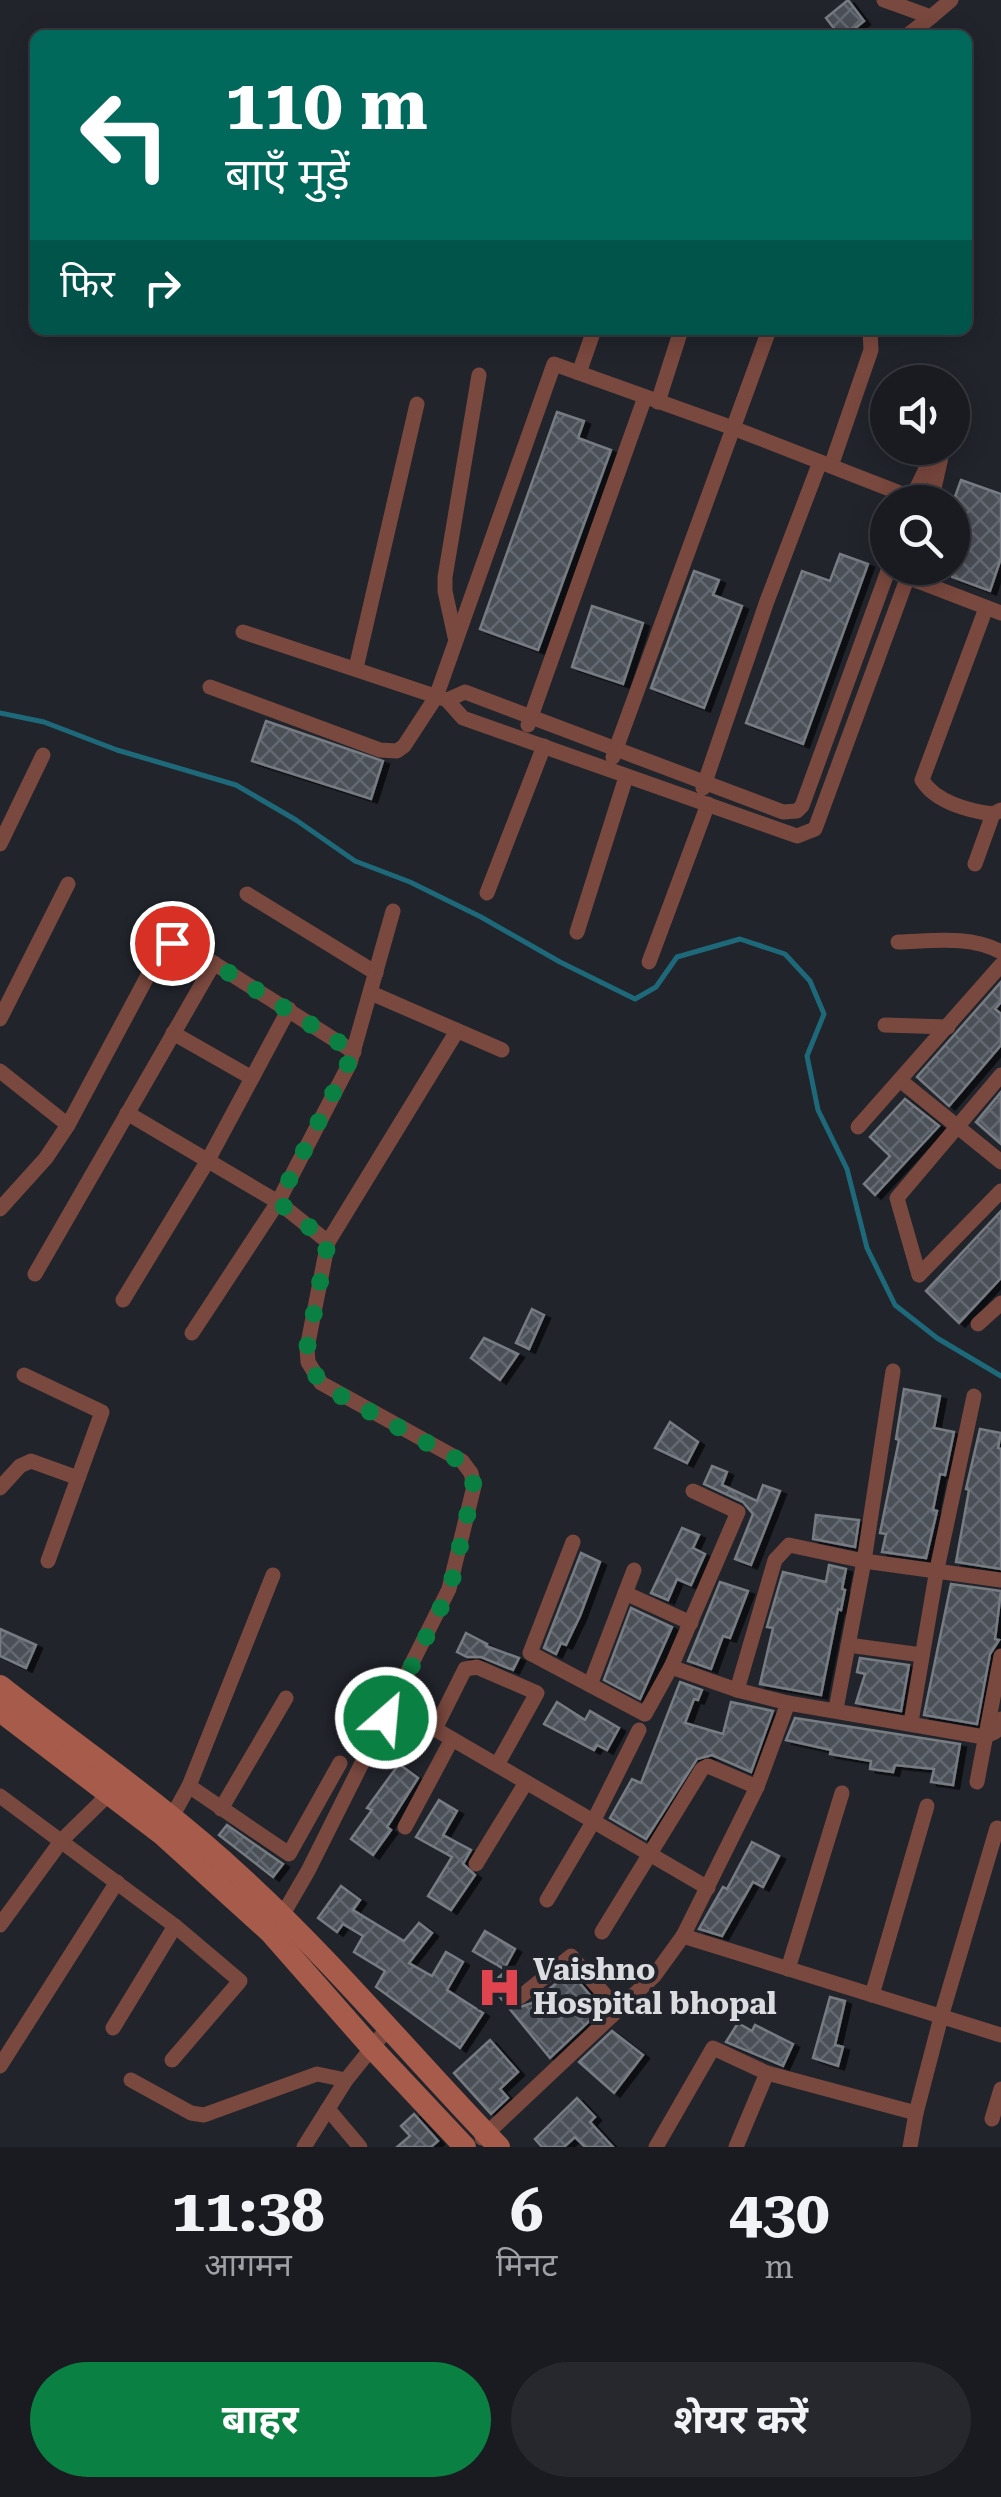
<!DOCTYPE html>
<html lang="hi">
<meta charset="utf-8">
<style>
:root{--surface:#191b20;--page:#26282d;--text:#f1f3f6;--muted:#9fa1a5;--line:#37393e;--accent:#0b8043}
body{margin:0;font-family:"Roboto Serif","Noto Sans Devanagari",serif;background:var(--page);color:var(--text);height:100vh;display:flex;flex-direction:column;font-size:38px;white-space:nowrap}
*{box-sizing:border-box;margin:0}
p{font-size:32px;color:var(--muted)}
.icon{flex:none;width:55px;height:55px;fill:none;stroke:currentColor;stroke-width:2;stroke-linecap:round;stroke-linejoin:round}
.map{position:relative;height:2147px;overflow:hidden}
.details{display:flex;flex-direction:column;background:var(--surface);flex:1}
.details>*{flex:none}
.hud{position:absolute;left:30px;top:30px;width:942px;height:305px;border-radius:15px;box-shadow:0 5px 25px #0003,0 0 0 2px var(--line);background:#00695c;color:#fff;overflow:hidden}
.buttons{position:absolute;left:870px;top:365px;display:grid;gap:20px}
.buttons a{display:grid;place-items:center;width:100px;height:100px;border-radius:50%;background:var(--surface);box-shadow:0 5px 25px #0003,0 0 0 2px var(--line);font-size:50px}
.pin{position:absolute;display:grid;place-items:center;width:85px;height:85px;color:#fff;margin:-42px;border:5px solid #fff;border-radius:50%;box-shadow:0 2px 10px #0007}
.me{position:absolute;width:110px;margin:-55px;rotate:27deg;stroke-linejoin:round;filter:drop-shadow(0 0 8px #0008)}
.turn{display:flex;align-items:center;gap:35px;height:210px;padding:0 30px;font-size:45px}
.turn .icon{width:130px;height:130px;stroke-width:2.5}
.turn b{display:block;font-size:70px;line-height:85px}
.then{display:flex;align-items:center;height:95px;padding:0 30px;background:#0003;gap:20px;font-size:38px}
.eta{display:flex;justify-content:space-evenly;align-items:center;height:170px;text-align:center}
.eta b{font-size:60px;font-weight:700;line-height:70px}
.primary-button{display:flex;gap:20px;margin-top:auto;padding:20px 30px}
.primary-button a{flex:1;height:115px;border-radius:60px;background:var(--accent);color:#fff;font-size:40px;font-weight:700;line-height:115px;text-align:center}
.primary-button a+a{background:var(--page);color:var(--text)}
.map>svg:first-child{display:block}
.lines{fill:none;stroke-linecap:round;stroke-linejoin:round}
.stream{stroke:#1e6979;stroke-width:5}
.building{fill:url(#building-cross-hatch);stroke:#777b83;stroke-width:2.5;filter:url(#shadow)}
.street{stroke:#79483e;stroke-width:15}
.secondary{stroke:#a75b4a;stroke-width:22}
.route{stroke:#0b8043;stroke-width:18;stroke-dasharray:0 32.4}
.labels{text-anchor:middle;stroke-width:8;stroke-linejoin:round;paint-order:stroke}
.poi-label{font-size:30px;font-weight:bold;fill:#dadce0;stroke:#21242b;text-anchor:start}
</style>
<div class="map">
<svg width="1001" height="2147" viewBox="0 0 1001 2147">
<defs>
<pattern id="building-cross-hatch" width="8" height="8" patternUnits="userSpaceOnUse" patternTransform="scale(2.5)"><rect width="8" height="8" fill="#4b5057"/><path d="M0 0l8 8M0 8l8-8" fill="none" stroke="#64696f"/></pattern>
<filter id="shadow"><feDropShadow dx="6" dy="3.5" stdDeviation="0" flood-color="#0009"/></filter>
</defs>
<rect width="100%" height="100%" fill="#21242b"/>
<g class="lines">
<path class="stream" d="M0,713l44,9 73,28 119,35 60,35 59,41 55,21 71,35 79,45 75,37 21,-12 21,-30 63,-18 45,15 25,27 14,33 -17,42 11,54 29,59 20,79 28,57 42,33 64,38"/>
</g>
<g class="building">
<path d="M848,0l16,21 -17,14h-8l-13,-17z"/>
<path d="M557,412l27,9 -6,17 33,12 -73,200 -58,-21z"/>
<path d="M961,480l40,14v64l-11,33 -38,-14v-72z"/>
<path d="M840,554l28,10 -65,180 -57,-21 56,-152 28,10z"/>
<path d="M694,571l25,9 -6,15 29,11 -38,102 -53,-20z"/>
<path d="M592,606l51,17 -20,61 -51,-17z"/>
<path d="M266,721l117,40 -12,38 -119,-38z"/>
<path d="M1001,982v20l-6,7 6,5v31l-52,61 -32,-29z"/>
<path d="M1001,1092v52l-25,-22z"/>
<path d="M905,1099l34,27 -64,69 -11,-11 26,-28 -20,-19z"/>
<path d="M1001,1211v67l-42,45 -33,-32z"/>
<path d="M532,1309l12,6 -15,34 -13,-6z"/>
<path d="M484,1338l34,16 -18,26 -29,-22z"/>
<path d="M904,1389l36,7 -6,32 20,4 -9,43 -5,-1 -7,36 4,1 -11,47 -44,-6 4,-18 -6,-1 19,-93 -3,-1z"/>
<path d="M670,1422l28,20 -11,21 -32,-15z"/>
<path d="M980,1429l21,4 -3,15 3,1v120l-45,-7 13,-72 -3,-1z"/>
<path d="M712,1466l15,6 -5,13 35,16 6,-16 17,6 -29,74 -16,-6 18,-45 -10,-12 -39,-18z"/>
<path d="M816,1515l43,5 -4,27 -42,-8z"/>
<path d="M682,1528l17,7 -6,13 12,6 -14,31 -14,-6 -9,21 -17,-7z"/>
<path d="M581,1553l19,9 -20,54 -14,29 -5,-2 -5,11 -12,-6z"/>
<path d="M829,1565l17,4 -4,20 3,1 -4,20 -3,-1 -17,86 -61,-11 13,-56 -6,-1 16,-55 43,10z"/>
<path d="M720,1582l28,9 -18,47 -7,-2 -12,33 -23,-8z"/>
<path d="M951,1584l50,7 -6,48 4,1 -9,14 -13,70 -53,-9z"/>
<path d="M631,1608l41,19 -32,72 -36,-19z"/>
<path d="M0,1629l36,16 -10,23 -26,-12z"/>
<path d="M466,1633l21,11 -1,2 33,12 -6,12 -32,-13h-14l-10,-5z"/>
<path d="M860,1658l49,7 -8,46 -45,-8 9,-29 -8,-2z"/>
<path d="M680,1682l22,8 -4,10 -4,-1 -9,24 38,11 8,-32 42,9 -22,61 -39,-17 -15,4 -51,80 -36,-21 22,-39 9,4z"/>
<path d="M557,1702l28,18 5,-9 29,17 -12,22 -10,-5 -3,5 -50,-26z"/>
<path d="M795,1718l165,26 -7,41 -22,-3 3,-13 -39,-4 -2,7 -23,-3 1,-8 -41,-7 1,-4 -45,-10z"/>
<path d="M399,1764l19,14 -31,49 4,3 -18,25 -22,-16 21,-29 -5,-2z"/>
<path d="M439,1800l18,11 -14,24 28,15 -8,14 12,11 -24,35 -23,-14 24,-39 -36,-20z"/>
<path d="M227,1825l56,39 -10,13 -54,-42z"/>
<path d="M752,1842l27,14 -16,31 -10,-5 -31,54 -23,-7 24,-42 4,2z"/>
<path d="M341,1886l19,14 -7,10 51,31 15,-18 13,10 -23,30 23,13 14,-24 17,10 -16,28 36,23 -23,35 -84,-61 9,-16 -31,-19 9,-16 -20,-12 -6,8 -19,-14z"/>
<path d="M485,1931l30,18 -11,20 -31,-18z"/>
<path d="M506,1971l11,14 -8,13 8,10 15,-5 38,-31 32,37 -52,49 -60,-73z"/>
<path d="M830,1997l15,4 -10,44 8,2 -5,19 -25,-8z"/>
<path d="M738,2023l14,8 3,-6 38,19 -10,22 -57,-24z"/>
<path d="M612,2031l31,24 -29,38 -35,-31z"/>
<path d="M490,2040l28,32 -18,17 8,9 -17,16 -37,-41z"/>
<path d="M577,2098l18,19 -5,5 23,25h-28l-10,-10 -11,10h-22l-7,-8z"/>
<path d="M414,2114l24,27 -7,6h-34l13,-11 -9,-10z"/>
</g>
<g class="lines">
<g class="street">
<path d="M884,0l47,17 20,-17"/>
<path d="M908,35l23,-18"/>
<path d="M579,373l15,-43"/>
<path d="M658,402l23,-72"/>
<path d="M831,466l40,-116 -1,-20"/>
<path d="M910,502l26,-54"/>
<path d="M931,502l12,-54"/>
<path d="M902,575l99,38"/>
<path d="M986,608l-64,172c13,22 47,31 71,34l8,-4"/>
<path d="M243,632l204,68 16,18 334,118 18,-7 96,-261"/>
<path d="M455,637l-10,-46v-14l34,-202"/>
<path d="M356,668l61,-264"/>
<path d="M210,687l170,63 17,1 7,-5 32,-49 118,-333 179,64 190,74"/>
<path d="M447,700l18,-8 318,120 14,-1 5,-5 87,-238"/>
<path d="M528,725l117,-328"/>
<path d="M613,757l156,-427"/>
<path d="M703,788l64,-187 53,-139"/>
<path d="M0,844l43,-89"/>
<path d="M975,864l18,-50"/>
<path d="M487,893l57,-147"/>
<path d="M247,894l129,79"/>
<path d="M577,932l49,-155"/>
<path d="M898,942c35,-1 72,-7 103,10"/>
<path d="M649,962l59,-158"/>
<path d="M371,993l131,57"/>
<path d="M0,1019l68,-135"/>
<path d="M885,1025l63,2"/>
<path d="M173,1033l79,45"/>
<path d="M0,1071l68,54"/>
<path d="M901,1081l100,81"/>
<path d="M127,1113l151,89 50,40"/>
<path d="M858,1127l143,-162"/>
<path d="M0,1209l46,-51 22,-33 93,-174 10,-8 14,2 169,107"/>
<path d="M35,1274l179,-311"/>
<path d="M919,1275l-22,-77 104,-123"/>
<path d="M919,1275l82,-84"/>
<path d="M123,1300l84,-138 82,-153"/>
<path d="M978,1324l23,-21"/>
<path d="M192,1333l86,-131 72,-139 43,-152"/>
<path d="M24,1375l78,37 -54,149"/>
<path d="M0,1488l20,-22 11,-5 47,17"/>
<path d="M573,1542l-43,111 115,61 26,-47 67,-155 -45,-21"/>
<path d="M625,1593l66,30"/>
<path d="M848,1645l74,10"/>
<path d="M671,1667l66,23 51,13 196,34 11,-5 6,-13"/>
<path d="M590,1685l44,-115"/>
<path d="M737,1690l38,-130 14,-15 75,16 137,19"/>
<path d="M836,1709l28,-148 29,-190"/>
<path d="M911,1722l26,-153 37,-173"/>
<path d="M497,1765l40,-72 -60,-26 -12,2 -30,60 273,159"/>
<path d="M977,1782l24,-126"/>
<path d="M189,1786l100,68 51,-91"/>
<path d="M0,1796l175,130 65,55 -68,79"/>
<path d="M221,1809l65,-111"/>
<path d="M169,1822l20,-36 84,-211"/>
<path d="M405,1827l47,-88"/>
<path d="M476,1864l49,-80"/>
<path d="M547,1900l46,-78 46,-92"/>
<path d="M279,1921l29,-50 141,-282 25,-103 -3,-13 -9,-12 -141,-78 -13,-21 -1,-14 21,-106 129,-211"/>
<path d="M0,1925l62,-85 52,-51"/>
<path d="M602,1932l100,-163 6,-3 49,21"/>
<path d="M683,1936l318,99"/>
<path d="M788,1969l54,-176"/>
<path d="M872,1995l55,-189"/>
<path d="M520,1997l51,-41 47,54"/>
<path d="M113,2028l62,-102"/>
<path d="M0,2066l117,-184"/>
<path d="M131,2080l60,33 13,2 113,-41 29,6"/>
<path d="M328,2109l32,38"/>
<path d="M992,2119l9,-30"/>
<path d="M482,2138l172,-162 29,-40 74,-149 31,-84"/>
<path d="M304,2147l42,-67 41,-51"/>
<path d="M656,2147l57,-99 54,25 149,40"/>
<path d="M736,2147l31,-74"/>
<path d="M910,2147l6,-34 25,-96 56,-189"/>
</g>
<g class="secondary">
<path d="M0,1686c80,63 165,120 240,190 92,84 172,181 259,271"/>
<path d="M0,1711l163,124 107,97 102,116 93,99"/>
</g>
</g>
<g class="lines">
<path class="route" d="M172,943l13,2 169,107 -76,150 50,40 -21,106c1,19 9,31 25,43l130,71 8,11 4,13 -24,103 -64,129"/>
</g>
<defs>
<symbol id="hospital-bare" viewBox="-9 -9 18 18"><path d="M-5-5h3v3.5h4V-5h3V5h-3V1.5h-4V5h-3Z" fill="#e0444e" stroke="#21242b" stroke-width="2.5" paint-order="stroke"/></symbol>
</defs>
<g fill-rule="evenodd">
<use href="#hospital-bare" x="468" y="1956" width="63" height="63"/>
</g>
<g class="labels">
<g class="poi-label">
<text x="533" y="1980">Vaishno<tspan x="533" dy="34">Hospital bhopal</tspan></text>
</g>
</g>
</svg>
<div class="buttons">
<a><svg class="icon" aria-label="sound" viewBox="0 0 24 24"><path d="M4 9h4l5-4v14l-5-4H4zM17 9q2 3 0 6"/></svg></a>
<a><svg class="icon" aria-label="search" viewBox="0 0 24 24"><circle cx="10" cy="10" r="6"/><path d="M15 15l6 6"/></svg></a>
</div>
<div class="pin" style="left:172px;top:943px;background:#d93025"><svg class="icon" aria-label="arrive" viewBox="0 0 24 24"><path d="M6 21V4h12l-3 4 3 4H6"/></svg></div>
<svg class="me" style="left:386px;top:1718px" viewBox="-20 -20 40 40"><circle r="17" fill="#0b8043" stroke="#fff" stroke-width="3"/><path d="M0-11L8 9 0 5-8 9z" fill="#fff"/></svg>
<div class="hud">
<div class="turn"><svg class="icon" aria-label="left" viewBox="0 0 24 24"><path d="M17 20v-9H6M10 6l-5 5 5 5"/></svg><div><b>110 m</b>बाएँ मुड़ें</div></div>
<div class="then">फिर<svg class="icon" aria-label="right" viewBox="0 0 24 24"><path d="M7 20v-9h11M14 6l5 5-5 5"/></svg></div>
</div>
</div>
<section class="details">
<div class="eta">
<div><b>11:38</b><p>आगमन</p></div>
<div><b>6</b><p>मिनट</p></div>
<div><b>430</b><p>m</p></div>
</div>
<div class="primary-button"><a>बाहर</a><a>शेयर करें</a></div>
</section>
